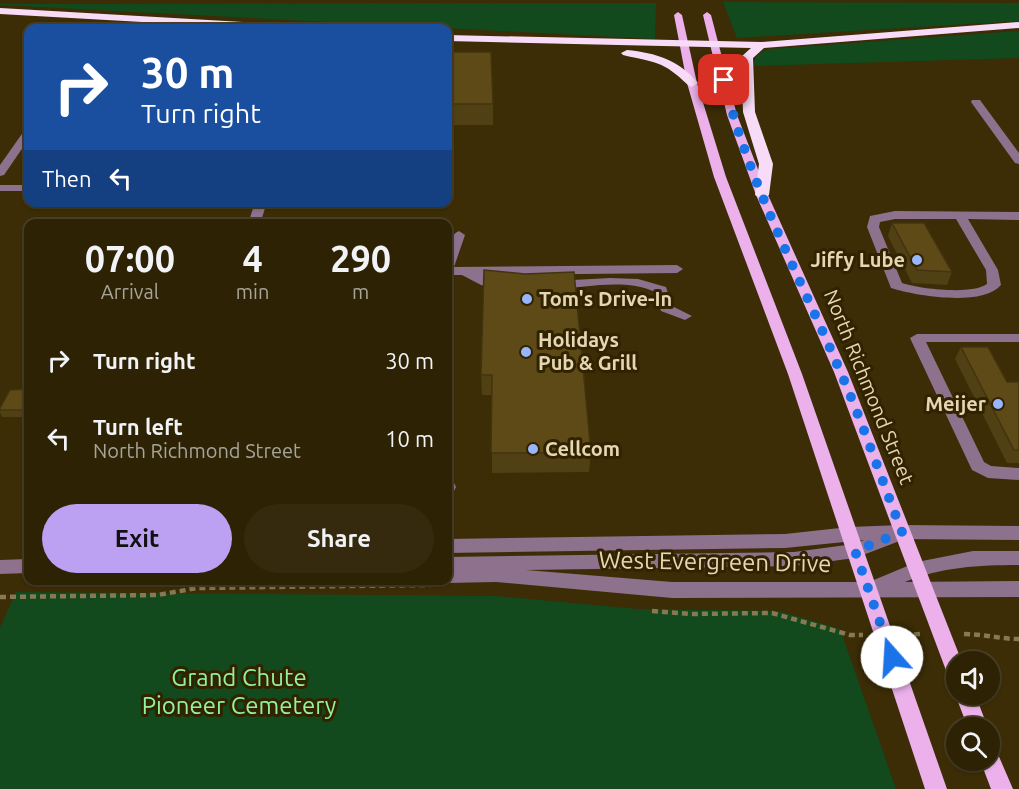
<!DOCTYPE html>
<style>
:root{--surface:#2d2204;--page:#352a0e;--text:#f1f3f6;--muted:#a7a49a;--line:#483f26;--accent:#bca0f2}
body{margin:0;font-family:Ubuntu,sans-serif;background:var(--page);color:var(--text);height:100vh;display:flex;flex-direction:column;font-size:22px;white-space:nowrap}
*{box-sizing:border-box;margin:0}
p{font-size:20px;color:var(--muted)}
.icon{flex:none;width:33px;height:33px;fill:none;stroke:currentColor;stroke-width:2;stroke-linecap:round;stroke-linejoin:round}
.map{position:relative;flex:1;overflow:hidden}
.panel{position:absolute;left:24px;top:219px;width:428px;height:366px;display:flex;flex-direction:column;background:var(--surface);border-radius:12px;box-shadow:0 2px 4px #0004,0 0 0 2px var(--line)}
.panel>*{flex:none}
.guide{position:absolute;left:24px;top:24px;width:428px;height:183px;border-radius:12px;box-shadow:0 2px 4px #0004,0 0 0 2px var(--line);background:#1a4fa0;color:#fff;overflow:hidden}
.controls{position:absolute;left:946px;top:651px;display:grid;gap:12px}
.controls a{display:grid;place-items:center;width:54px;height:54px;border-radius:50%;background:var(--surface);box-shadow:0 2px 4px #0004,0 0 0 2px var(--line);font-size:30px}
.pin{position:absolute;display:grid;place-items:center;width:51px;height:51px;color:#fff;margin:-26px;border-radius:12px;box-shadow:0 3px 9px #0006}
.me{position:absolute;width:66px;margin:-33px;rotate:341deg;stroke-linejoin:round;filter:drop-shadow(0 0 4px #0008)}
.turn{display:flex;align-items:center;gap:21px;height:126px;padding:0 18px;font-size:27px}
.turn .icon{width:78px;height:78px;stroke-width:2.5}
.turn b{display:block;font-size:42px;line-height:51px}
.then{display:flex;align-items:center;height:57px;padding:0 18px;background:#0003;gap:12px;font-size:22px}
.eta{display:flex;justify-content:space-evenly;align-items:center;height:102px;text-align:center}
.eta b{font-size:36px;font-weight:700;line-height:42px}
.action{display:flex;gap:12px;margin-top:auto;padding:12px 18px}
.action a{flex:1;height:69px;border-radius:36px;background:var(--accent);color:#111;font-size:24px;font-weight:700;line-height:69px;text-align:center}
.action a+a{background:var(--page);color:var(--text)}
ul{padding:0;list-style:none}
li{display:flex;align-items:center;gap:18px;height:78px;padding:0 18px}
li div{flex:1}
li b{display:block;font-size:22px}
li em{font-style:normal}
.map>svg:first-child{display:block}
.green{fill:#12491d}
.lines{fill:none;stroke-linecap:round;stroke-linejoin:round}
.path{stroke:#887954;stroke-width:4.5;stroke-dasharray:6 4;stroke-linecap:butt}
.minor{fill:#8d718d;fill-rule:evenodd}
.major{fill:#ecb1eb;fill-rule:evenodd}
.highway{fill:#f8dcf7;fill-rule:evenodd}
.wall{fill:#514014}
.building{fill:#5e4a17;stroke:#423410;stroke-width:1.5}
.route{stroke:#1a73e8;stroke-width:10;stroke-dasharray:0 18}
.poi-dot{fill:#98b6fd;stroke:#322300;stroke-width:2}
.labels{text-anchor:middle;stroke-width:6;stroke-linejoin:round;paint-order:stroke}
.poi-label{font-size:20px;font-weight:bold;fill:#e5d6b4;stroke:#322300;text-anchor:start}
.street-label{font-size:20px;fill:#e5d6b4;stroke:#322300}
.near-street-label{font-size:24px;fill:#e5d6b4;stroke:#322300}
.near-park-label{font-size:24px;fill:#92f39c;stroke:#322300}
</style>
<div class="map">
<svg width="1019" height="789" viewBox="0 0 1019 789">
<rect width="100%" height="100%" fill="#3c2d06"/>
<g class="green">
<path d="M723,2l296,1v18l-282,17z"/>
<path d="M656,3l-1,36 -655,-34v-1z"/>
<path d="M1019,31v27l-266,8c2,-11 6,-14 17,-17z"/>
<path d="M16,592l480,4 142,13 141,2 61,18 56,160h-896v-161z"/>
</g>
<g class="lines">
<g class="path">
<path d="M0,597l158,-2 39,-7 234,-3"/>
<path d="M652,611l39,3 81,-1 78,22h13"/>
<path d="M964,634c19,0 36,5 55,5"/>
<path d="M904,635l16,-1"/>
</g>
<g class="minor">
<path d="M972,100h8l39,53v11l-4,-1 -44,-61z"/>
<path d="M28,130v10l-24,35 -4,1v-11l24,-34z"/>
<rect x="0" y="185" width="28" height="6"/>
<path d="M255,202h12l-7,22h-12z"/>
<path d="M895,211l124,1v8l-51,-1 30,51 3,15c-18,22 -85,11 -110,3l-24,-61 3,-11zM895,219h61l30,51 1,14c-15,11 -67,5 -85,-1l-23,-56 1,-5z"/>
<path d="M459,231l6,4 -11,32 223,-2 6,4 -6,4 -195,2 24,7 2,3 -7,4 -20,-4 -19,-10h-15c0,-13 -3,-38 12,-44z"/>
<path d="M610,278l28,1 28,8 6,19 20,10 -7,4 -24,-9 -6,-19c-31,-14 -68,-4 -100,-3l-7,-4 7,-4z"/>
<path d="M917,334h102v8h-93l58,120 7,4 28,2v12l-31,-2 -16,-8 -62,-132z"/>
<path d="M447,479l6,2 3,6 -2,4 -6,2z"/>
<path d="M902,525l117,1v14l-120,-1 -2,3 -42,16 -61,8 -268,4 146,12h197l48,-20 56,-11h46v14c-39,0 -78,2 -114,17l114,-1v16l-347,1 -176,-16 -49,1 -7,-3h7v-23l347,-5 60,-8 10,-4 -79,8 -338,5v-14l338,-5 64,-7z"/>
<path d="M28,559v14l-28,1v-14z"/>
</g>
<g class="major">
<path d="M678,12l4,3 15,68 29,94 76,197 145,415h-22l-137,-415 -74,-197 -27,-94 -13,-68z"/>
<path d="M707,12l4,3 26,100 31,80 80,177 114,290h-5v20l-7,-3 -3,-6 -113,-301 -78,-177 -29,-80 -24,-100z"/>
<path d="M957,690v4h18l13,34h-20l-13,-34z"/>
<path d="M990,749l7,3 16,37h-22l-11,-29h10z"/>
</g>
<g class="highway">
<path d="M0,8l295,17 5,3h-51l-249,-14z"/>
<path d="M1019,22v6l-255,20 -11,10 2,54 18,52 -4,31 -7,4 -7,-4 4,-31 -16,-52 -2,-55 10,-9 -304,-7v-6l314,7z"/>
<path d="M627,50c29,3 52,10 71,33l-6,4 -4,-2c-26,-25 -32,-22 -65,-30l-2,-2z"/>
</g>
</g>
<g class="wall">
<path d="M447,52l46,52v21h-46z"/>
<path d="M892,223l60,49 -5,13 -35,-2 -24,-47z"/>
<path d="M484,270l107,183 -2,19 -97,1v-78h-10l-1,-20z"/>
<path d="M961,347l46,35h12v81h-12l-52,-104z"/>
<path d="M28,389v28h-26l-2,-5v-4z"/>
</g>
<g class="building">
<path d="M447,52h44l2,52h-46z"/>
<path d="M892,223h32l28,49 -35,-2z"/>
<path d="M484,270l41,4 49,-2 17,181h-100l1,-78h-11z"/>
<path d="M961,347h27l19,35h12v68h-5z"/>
<path d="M28,389v21h-28v-2l10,-18z"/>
</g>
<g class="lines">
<path class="route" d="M724,80c24,102 75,195 116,291 23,53 41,107 62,161l-47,19 37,106"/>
</g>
<g class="poi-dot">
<circle cx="917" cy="260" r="6"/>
<circle cx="527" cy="299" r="6"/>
<circle cx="526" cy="352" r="6"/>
<circle cx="998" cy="404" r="6"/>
<circle cx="533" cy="449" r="6"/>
</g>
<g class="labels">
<g class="poi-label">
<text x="905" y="267" text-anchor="end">Jiffy Lube</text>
<text x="539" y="306">Tom's Drive-In</text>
<text x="538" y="347">Holidays<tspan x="538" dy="23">Pub &amp; Grill</tspan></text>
<text x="986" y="411" text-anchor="end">Meijer</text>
<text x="545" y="456">Cellcom</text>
</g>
<g class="street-label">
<text transform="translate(869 387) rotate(68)" y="7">North Richmond Street</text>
</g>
<g class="near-street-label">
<text transform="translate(715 562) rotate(1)" y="8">West Evergreen Drive</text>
</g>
<g class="near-park-label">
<text x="239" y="686">Grand Chute<tspan x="239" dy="28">Pioneer Cemetery</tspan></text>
</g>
</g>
</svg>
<div class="controls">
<a><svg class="icon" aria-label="sound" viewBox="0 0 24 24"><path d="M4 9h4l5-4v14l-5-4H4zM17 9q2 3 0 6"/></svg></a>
<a><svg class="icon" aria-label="search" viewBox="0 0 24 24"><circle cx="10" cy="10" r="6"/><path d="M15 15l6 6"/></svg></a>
</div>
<div class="pin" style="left:724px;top:80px;background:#d93025"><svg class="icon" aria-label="arrive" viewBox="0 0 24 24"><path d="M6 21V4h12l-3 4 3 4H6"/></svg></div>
<svg class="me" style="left:892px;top:657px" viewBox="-20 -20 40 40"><circle r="19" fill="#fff"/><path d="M0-13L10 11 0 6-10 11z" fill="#1a73e8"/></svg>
<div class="guide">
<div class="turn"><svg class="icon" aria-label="right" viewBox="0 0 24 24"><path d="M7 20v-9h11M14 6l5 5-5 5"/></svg><div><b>30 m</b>Turn right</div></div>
<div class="then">Then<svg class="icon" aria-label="left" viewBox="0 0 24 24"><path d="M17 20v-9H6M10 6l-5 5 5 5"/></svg></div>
</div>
<section class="panel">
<div class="eta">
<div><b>07:00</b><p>Arrival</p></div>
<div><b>4</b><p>min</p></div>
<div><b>290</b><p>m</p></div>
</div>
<ul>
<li><svg class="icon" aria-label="right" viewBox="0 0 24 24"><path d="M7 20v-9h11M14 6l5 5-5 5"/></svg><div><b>Turn right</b></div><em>30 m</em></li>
<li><svg class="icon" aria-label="left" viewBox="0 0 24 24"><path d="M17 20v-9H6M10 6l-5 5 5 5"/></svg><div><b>Turn left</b><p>North Richmond Street</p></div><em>10 m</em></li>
</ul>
<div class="action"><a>Exit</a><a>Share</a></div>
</section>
</div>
